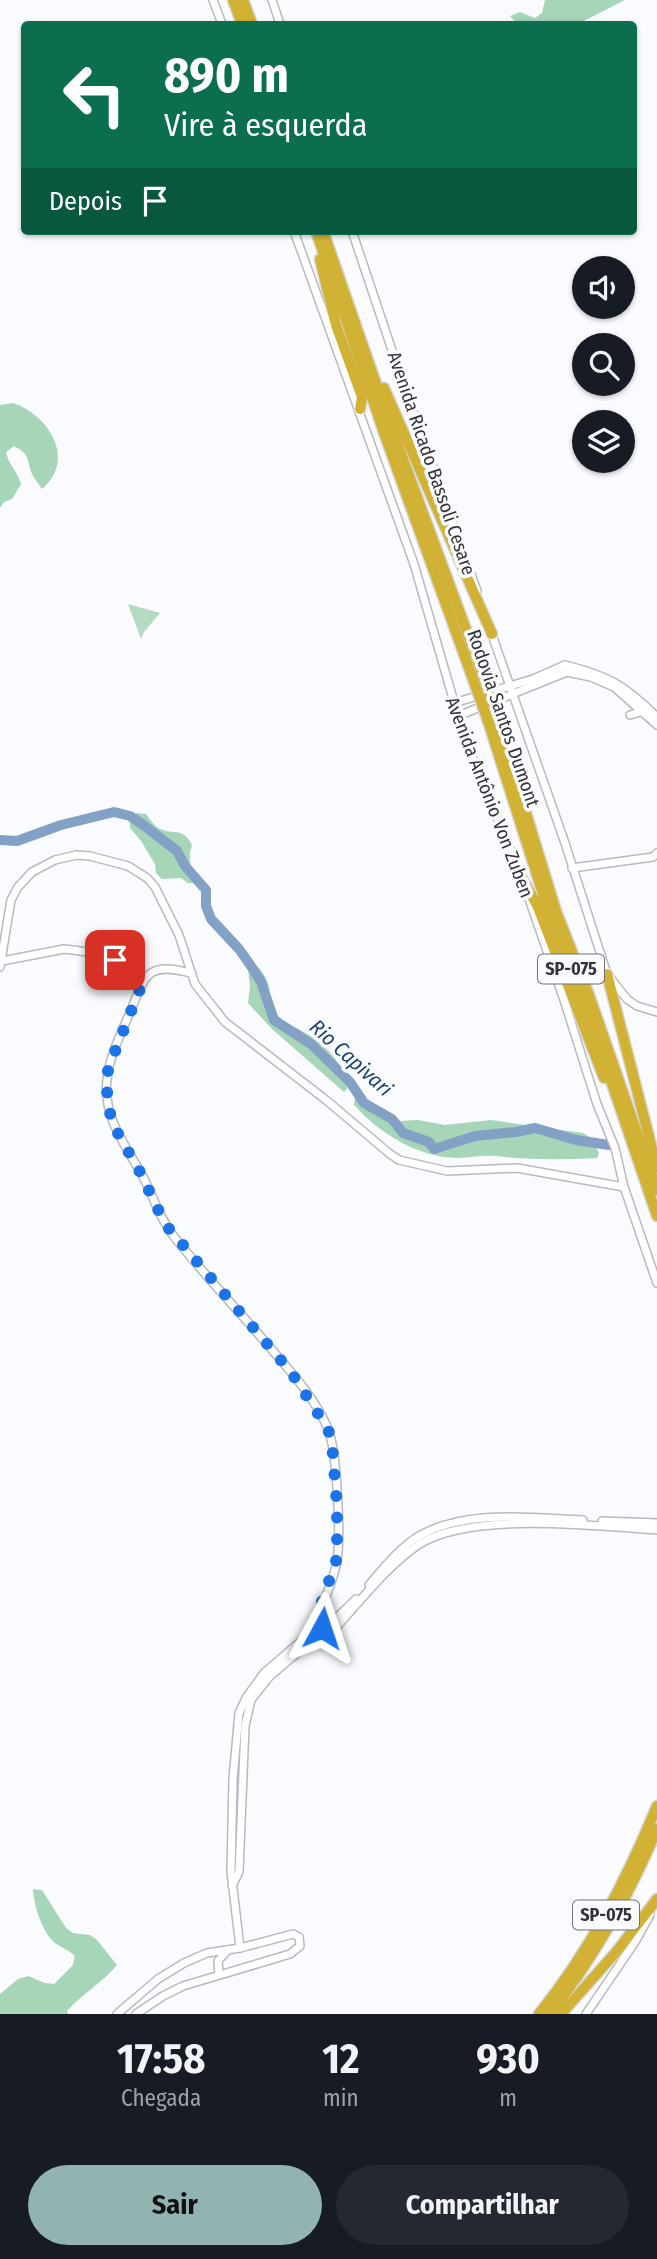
<!DOCTYPE html>
<html lang="pt">
<meta charset="utf-8">
<style>
:root{--surface:#171b24;--page:#242831;--text:#f1f3f6;--muted:#9ea1a6;--accent:#92b4b1}
body{margin:0;font-family:"Fira Sans Condensed",sans-serif;background:var(--page);color:var(--text);height:100vh;display:flex;flex-direction:column;font-size:26px;white-space:nowrap}
*{box-sizing:border-box;margin:0}
p{font-size:23px;color:var(--muted)}
.icon{flex:none;width:38px;height:38px;fill:none;stroke:currentColor;stroke-width:2;stroke-linecap:round;stroke-linejoin:round}
.map{position:relative;height:2014px;overflow:hidden}
.drawer{display:flex;flex-direction:column;background:var(--surface);flex:1}
.drawer>*{flex:none}
.banner{position:absolute;left:21px;top:21px;width:616px;height:214px;border-radius:7px;box-shadow:0 2px 5px #0004;background:#0b6e4f;color:#fff;overflow:hidden}
.buttons{position:absolute;left:572px;top:256px;display:grid;gap:14px}
.buttons a{display:grid;place-items:center;width:63px;height:63px;border-radius:50%;background:var(--surface);box-shadow:0 2px 5px #0004;font-size:35px}
.pin{position:absolute;display:grid;place-items:center;width:60px;height:60px;color:#fff;margin:-30px;border-radius:14px;box-shadow:0 4px 10px #0006}
.me{position:absolute;width:77px;margin:-38px;rotate:5deg;stroke-linejoin:round;filter:drop-shadow(0 0 5px #0008)}
.turn{display:flex;align-items:center;gap:24px;height:147px;padding:0 28px;font-size:32px}
.turn .icon{width:91px;height:91px;stroke-width:2.5}
.turn b{display:block;font-size:49px;line-height:60px}
.then{display:flex;align-items:center;height:66px;padding:0 28px;background:#0003;gap:14px;font-size:26px}
.eta{display:flex;justify-content:space-evenly;align-items:center;height:119px;text-align:center}
.eta b{font-size:42px;font-weight:700;line-height:49px}
.cta{display:flex;gap:14px;margin-top:auto;padding:14px 28px}
.cta a{flex:1;height:80px;border-radius:42px;background:var(--accent);color:#111;font-size:28px;font-weight:700;line-height:80px;text-align:center}
.cta a+a{background:var(--page);color:var(--text)}
.map>svg:first-child{display:block}
.green{fill:#b4dac2}
.forest{fill:#a7d5b8}
.lines{fill:none;stroke-linecap:round;stroke-linejoin:round}
.river{stroke:#83a0c5;stroke-width:10}
.secondary-casing{stroke:#b8b9c1;stroke-width:10}
.highway-casing{stroke:#d6d6d7;stroke-width:13}
.secondary{stroke:#fff;stroke-width:7}
.highway{stroke:#d1b235;stroke-width:10}
.highway-bridge-casing{stroke:#d6d6d7;stroke-width:13;stroke-linecap:butt}
.highway-bridge{stroke:#d1b235;stroke-width:10}
.route{stroke:#1a73e8;stroke-width:12;stroke-dasharray:0 21.6}
.labels{text-anchor:middle;stroke-width:7;stroke-linejoin:round;paint-order:stroke}
.shield{fill:#fafbfe;stroke:#6f7073;stroke-width:2}
.shield-label{font-size:18px;font-weight:bold;fill:#343437}
.street-label{font-size:19px;fill:#343437;stroke:#fafbfe}
.water-label{font-size:21px;font-style:italic;fill:#1c4474;stroke:#fafbfe}
</style>
<div class="map">
<svg width="657" height="2014" viewBox="0 0 657 2014">
<rect width="100%" height="100%" fill="#fafbfe"/>
<path class="green" d="M128,604l32,9 -16,19 -3,7z"/>
<g class="forest">
<path d="M545,0h80l-47,24h-61l-7,-8 10,-4 15,6 7,-5z"/>
<path d="M13,403c36,12 64,57 29,86 -3,-5 -8,-10 -10,-15 -6,-15 -1,-19 -18,-28l-8,6c2,12 12,20 15,32l-9,15 -8,3 -4,6v-103z"/>
<path d="M137,813l9,1c3,4 7,10 11,13 15,10 25,-2 35,18 -5,14 -1,26 8,38h-12l-7,-5 -19,1 -6,-6 -1,-9 -14,-23 -11,-13v-9z"/>
<path d="M255,964c6,6 12,13 14,23 2,12 0,21 10,30 7,7 15,9 23,14 20,10 46,35 45,58l-3,3 -72,-63 -24,-26 2,-17 -2,-17z"/>
<path d="M355,1097h9l35,24 19,-1 27,5 46,-5 92,13 8,5 8,15 -2,5c-34,2 -69,2 -102,-2 -13,-1 -26,2 -38,2 -39,-1 -77,-24 -103,-53z"/>
<path d="M33,1889l9,1 24,38 7,5 17,2 7,5 20,25c-15,18 -35,29 -50,46l1,3h-68v-20l18,-15 10,-3 17,7 9,1 19,-19 2,-9c-6,-6 -13,-8 -20,-13 -13,-11 -21,-37 -22,-54z"/>
</g>
<g class="lines">
<path class="river" d="M0,840l17,1 44,-16 53,-13 16,4 12,8 35,27 8,15 21,24v16l5,13 28,30 14,20 8,13 13,38 37,24 39,38 14,21 28,16 11,14 26,9 5,7 41,-13 41,-4 19,-4 41,12 33,5"/>
<defs>
<g id="secondary">
<path d="M213,0l9,24"/>
<path d="M272,0l8,24"/>
<path d="M294,231l120,333 51,176 57,138"/>
<path d="M352,231l51,152 74,208"/>
<path d="M491,632l74,211 42,131 20,25 10,7 20,6"/>
<path d="M454,703l79,-24 32,-14c44,11 59,20 92,52"/>
<path d="M630,715l14,-4"/>
<path d="M458,716l109,-44 24,5 23,10 43,38"/>
<path d="M572,868l81,-11 4,-4"/>
<path d="M528,896l36,104 33,104 18,44 9,39 33,96"/>
<path d="M2,961l62,-12c36,3 53,10 78,35"/>
<path d="M0,967l11,-67 7,-13 14,-15 23,-12 21,-5 14,1 38,10 19,12 8,9 24,48 16,49 30,38 101,78 64,54 9,6 48,11 70,-3 107,19"/>
<path d="M191,973c-43,-11 -45,0 -60,37 -9,22 -22,46 -24,70 -4,37 17,63 34,93 11,20 17,42 31,61 31,40 68,78 101,117 20,23 43,49 55,78 9,22 13,106 9,132 -3,19 -14,41 -21,60l-2,7 3,5"/>
<path d="M602,1521l55,2"/>
<path d="M369,1585c14,-16 31,-38 50,-49 47,-27 112,-18 164,-16"/>
<path d="M326,1628l30,-29"/>
<path d="M331,1633l-5,-5 -6,1 -3,4v6l7,4 5,-3 2,-7c27,-29 54,-65 87,-88 52,-34 177,-19 239,-15"/>
<path d="M232,1886l7,-14 6,-146 6,-26 19,-24 32,-27 16,-8"/>
<path d="M240,1948l-9,-77 2,-92 6,-66 7,-15 18,-25 43,-37 9,-1"/>
<path d="M219,1974l-1,-13 10,-11"/>
<path d="M117,2014l41,-35 26,-16 23,-10 33,-5 53,-14 6,3 1,9 -10,8 -107,32 -20,10 -27,18"/>
<path d="M586,2014l49,-72 15,-27"/>
</g>
<g id="highway">
<path d="M233,0l9,24"/>
<path d="M243,0l9,24"/>
<path d="M316,231l67,199 91,252"/>
<path d="M323,231l67,193 94,254"/>
<path d="M320,259l16,66 26,72 -2,12"/>
<path d="M384,388l108,246"/>
<path d="M497,719l59,192 33,84 68,195"/>
<path d="M488,721l62,195 44,115 63,185"/>
<path d="M520,875l17,30 67,173"/>
<path d="M607,974l50,194"/>
<path d="M539,2014c51,-63 87,-133 118,-208"/>
<path d="M550,2014c44,-57 79,-118 107,-185"/>
<path d="M561,2014l56,-63 40,-52"/>
</g>
</defs>
<use href="#secondary" class="secondary-casing"/>
<use href="#highway" class="highway-casing"/>
<use href="#secondary" class="secondary"/>
<use href="#highway" class="highway"/>
<defs>
<g id="highway-bridge">
<path d="M484,678l13,41"/>
<path d="M474,682l14,39"/>
</g>
</defs>
<use href="#highway-bridge" class="highway-bridge-casing"/>
<use href="#highway-bridge" class="highway-bridge"/>
</g>
<g class="lines">
<path class="route" d="M115,960l27,24 -34,85 -1,28 5,26 28,49 25,52 126,148 37,57 4,14 5,63v52l-19,55 4,15"/>
</g>
<g class="labels">
<g class="shield">
<rect x="538" y="954.5" width="66" height="29" rx="5"/>
<rect x="573" y="1900.5" width="66" height="29" rx="5"/>
</g>
<g class="shield-label">
<text x="571" y="975">SP-075</text>
<text x="606" y="1921">SP-075</text>
</g>
<g class="street-label">
<text transform="translate(432 463) rotate(71)" y="7">Avenida Ricado Bassoli Cesare</text>
<text transform="translate(504 718) rotate(71)" y="7">Rodovia Santos Dumont</text>
<text transform="translate(490 797) rotate(69)" y="7">Avenida Antônio Von Zuben</text>
</g>
<g class="water-label">
<text transform="translate(351 1058) rotate(42)" y="7">Rio Capivari</text>
</g>
</g>
</svg>
<div class="buttons">
<a><svg class="icon" aria-label="sound" viewBox="0 0 24 24"><path d="M4 9h4l5-4v14l-5-4H4zM17 9q2 3 0 6"/></svg></a>
<a><svg class="icon" aria-label="search" viewBox="0 0 24 24"><circle cx="10" cy="10" r="6"/><path d="M15 15l6 6"/></svg></a>
<a><svg class="icon" aria-label="layers" viewBox="0 0 24 24"><path d="M12 4l9 5-9 5-9-5zM3 14l9 5 9-5"/></svg></a>
</div>
<div class="pin" style="left:115px;top:960px;background:#d93025"><svg class="icon" aria-label="arrive" viewBox="0 0 24 24"><path d="M6 21V4h12l-3 4 3 4H6"/></svg></div>
<svg class="me" style="left:322px;top:1628px" viewBox="-20 -20 40 40"><path d="M0-17L14 15 0 8-14 15z" fill="#1a73e8" stroke="#fff" stroke-width="4"/></svg>
<div class="banner">
<div class="turn"><svg class="icon" aria-label="left" viewBox="0 0 24 24"><path d="M17 20v-9H6M10 6l-5 5 5 5"/></svg><div><b>890 m</b>Vire à esquerda</div></div>
<div class="then">Depois<svg class="icon" aria-label="arrive" viewBox="0 0 24 24"><path d="M6 21V4h12l-3 4 3 4H6"/></svg></div>
</div>
</div>
<section class="drawer">
<div class="eta">
<div><b>17:58</b><p>Chegada</p></div>
<div><b>12</b><p>min</p></div>
<div><b>930</b><p>m</p></div>
</div>
<div class="cta"><a>Sair</a><a>Compartilhar</a></div>
</section>
